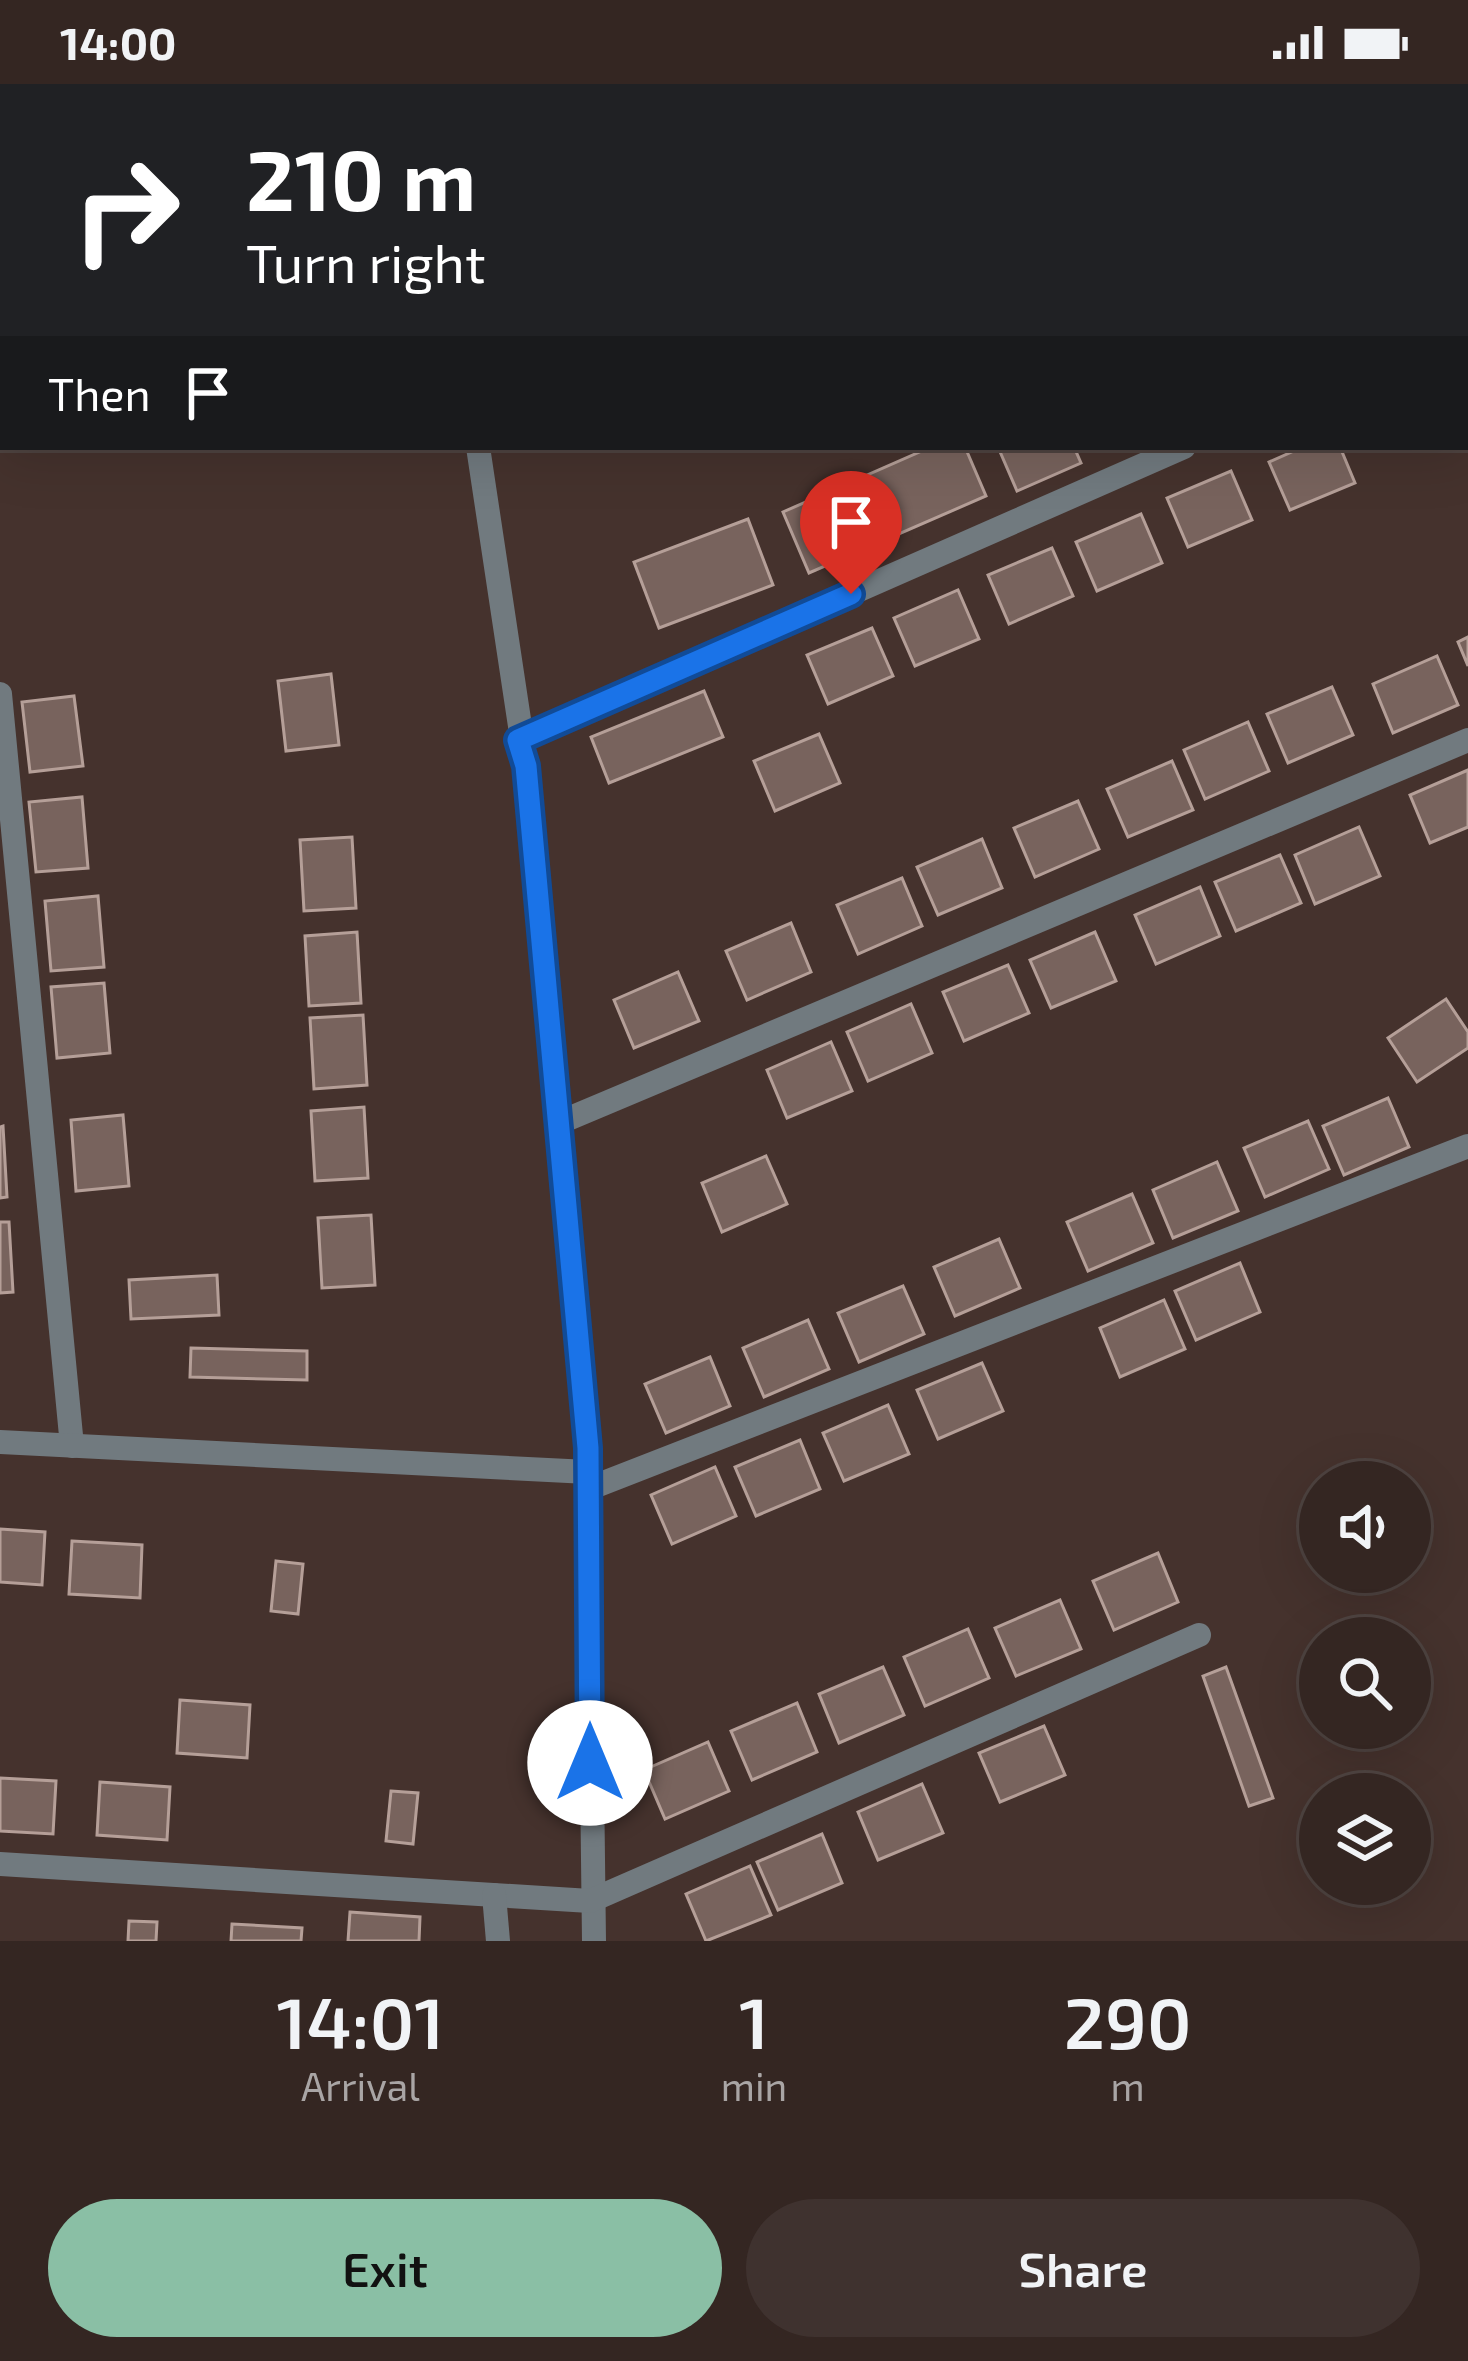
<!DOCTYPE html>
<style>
:root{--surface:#342622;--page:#3f322f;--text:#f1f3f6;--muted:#a9a5a5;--line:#4e4340;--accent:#8abfa5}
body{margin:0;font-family:"Exo 2",sans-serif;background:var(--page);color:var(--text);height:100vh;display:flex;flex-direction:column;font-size:45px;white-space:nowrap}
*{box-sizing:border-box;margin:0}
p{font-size:39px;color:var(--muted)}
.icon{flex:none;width:66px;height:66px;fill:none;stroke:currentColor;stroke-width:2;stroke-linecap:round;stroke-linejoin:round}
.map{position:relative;height:1857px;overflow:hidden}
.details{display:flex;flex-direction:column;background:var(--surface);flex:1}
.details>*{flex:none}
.banner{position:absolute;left:0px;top:0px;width:1470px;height:366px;box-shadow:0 12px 48px #0002,0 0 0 3px var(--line);background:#202124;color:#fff;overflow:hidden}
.fabs{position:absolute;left:1299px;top:1377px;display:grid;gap:24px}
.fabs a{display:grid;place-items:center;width:132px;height:132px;border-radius:50%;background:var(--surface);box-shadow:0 12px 48px #0002,0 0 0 3px var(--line);font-size:60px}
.pin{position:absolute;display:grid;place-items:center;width:102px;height:102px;color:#fff;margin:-123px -51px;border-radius:50% 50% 50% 0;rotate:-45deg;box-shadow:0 0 12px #0007}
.pin .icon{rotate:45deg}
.me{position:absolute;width:132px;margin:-66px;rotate:0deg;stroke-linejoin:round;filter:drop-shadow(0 0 9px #0008)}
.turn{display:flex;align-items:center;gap:42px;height:252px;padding:0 48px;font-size:54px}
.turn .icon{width:156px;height:156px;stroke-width:2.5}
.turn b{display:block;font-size:84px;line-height:102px}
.then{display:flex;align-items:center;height:114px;padding:0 48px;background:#0003;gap:24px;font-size:45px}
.eta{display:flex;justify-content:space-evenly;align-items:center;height:204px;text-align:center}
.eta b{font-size:72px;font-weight:600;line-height:84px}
.primary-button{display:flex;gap:24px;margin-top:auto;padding:24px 48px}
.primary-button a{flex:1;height:138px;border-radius:72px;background:var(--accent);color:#111;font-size:48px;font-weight:600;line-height:138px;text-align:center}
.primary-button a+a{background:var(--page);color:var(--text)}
.status{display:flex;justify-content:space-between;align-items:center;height:84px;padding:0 60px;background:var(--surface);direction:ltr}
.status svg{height:33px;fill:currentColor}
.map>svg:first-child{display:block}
.building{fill:#78635d;stroke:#b59f98;stroke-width:3}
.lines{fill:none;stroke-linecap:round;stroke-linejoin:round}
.street{stroke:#717a7f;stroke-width:24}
.route-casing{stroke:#114b97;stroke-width:30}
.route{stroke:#1a73e8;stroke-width:21}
</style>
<div class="status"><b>14:00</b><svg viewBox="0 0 49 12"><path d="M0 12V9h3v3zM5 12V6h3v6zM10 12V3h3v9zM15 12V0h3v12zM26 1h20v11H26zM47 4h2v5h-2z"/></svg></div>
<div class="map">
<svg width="1468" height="1857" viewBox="0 0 1468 1857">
<rect width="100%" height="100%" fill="#45322d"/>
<g class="building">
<path d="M18,0h150l1,3h-150z"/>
<path d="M426,0h89l-7,3z"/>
<path d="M764,0h48l1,3h-56z"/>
<path d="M1075,0h43l2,3h-52z"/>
<path d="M1138,0h67l-7,3z"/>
<path d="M931,363h34l21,49 -177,77 -26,-61z"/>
<path d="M998,363h76l7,16 -64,28z"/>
<path d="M1303,363h37l15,36 -65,27 -21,-48z"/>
<path d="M1231,387l21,49 -64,27 -21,-49z"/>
<path d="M1141,430l21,49 -65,28 -21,-49z"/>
<path d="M748,435l25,66 -114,43 -25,-66z"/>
<path d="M1052,464l21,48 -64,28 -21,-49z"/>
<path d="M958,506l21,49 -64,27 -21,-48z"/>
<path d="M872,544l21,48 -65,28 -21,-49z"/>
<path d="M1468,553v29l-10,-24z"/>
<path d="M1437,572l21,49 -65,28 -20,-49z"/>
<path d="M331,590l8,71 -53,6 -8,-70z"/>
<path d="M1332,603l21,48 -65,28 -21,-49z"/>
<path d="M704,607l19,46 -114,46 -18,-46z"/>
<path d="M74,612l9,70 -53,6 -8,-70z"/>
<path d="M1248,638l21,49 -64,28 -21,-49z"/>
<path d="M819,650l21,49 -65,28 -21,-50z"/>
<path d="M1172,677l21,49 -65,27 -21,-48z"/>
<path d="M1468,686v57l-38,16 -20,-48z"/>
<path d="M82,713l6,71 -52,4 -7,-70z"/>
<path d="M1078,717l21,48 -64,28 -21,-49z"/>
<path d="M1359,743l21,49 -65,28 -20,-49z"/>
<path d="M352,753l4,71 -52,3 -4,-71z"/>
<path d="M982,755l20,49 -64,27 -21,-48z"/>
<path d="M1280,771l21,48 -65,28 -21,-49z"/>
<path d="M902,794l20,48 -64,28 -21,-49z"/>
<path d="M1200,803l20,49 -64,28 -21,-49z"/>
<path d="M98,812l6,71 -53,4 -6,-70z"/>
<path d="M791,839l20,49 -64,28 -21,-49z"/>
<path d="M357,848l4,71 -52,3 -4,-70z"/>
<path d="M1095,848l21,49 -65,27 -21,-48z"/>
<path d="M1008,881l21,48 -65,28 -21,-49z"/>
<path d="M678,888l21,49 -65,27 -20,-48z"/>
<path d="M104,899l6,70 -53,5 -6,-71z"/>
<path d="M1446,915l22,33v16l-51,34 -29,-44z"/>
<path d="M911,920l21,49 -64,28 -21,-49z"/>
<path d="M363,931l4,70 -53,4 -4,-71z"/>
<path d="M831,958l21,49 -65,27 -20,-48z"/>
<path d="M1388,1014l21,49 -65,28 -21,-49z"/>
<path d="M364,1023l4,71 -53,3 -4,-70z"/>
<path d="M123,1031l6,71 -53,5 -5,-71z"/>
<path d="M1308,1037l21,48 -64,28 -21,-49z"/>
<path d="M3,1042l4,71 -7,1v-71z"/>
<path d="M766,1072l21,48 -65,28 -20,-49z"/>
<path d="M1217,1078l21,49 -65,27 -20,-48z"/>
<path d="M1132,1110l21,49 -65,28 -21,-49z"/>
<path d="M371,1131l4,70 -53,3 -4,-70z"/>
<path d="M0,1138h9l4,70 -13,1z"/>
<path d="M999,1155l21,49 -65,28 -21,-49z"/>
<path d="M1240,1179l20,49 -64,28 -21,-49z"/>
<path d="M217,1191l2,40 -88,4 -2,-39z"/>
<path d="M903,1202l21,48 -65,28 -21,-49z"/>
<path d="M1164,1216l21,49 -65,28 -20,-49z"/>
<path d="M808,1236l21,49 -65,28 -21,-49z"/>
<path d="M191,1264l116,3v29l-117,-3z"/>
<path d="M710,1273l20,49 -64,27 -21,-49z"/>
<path d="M982,1279l21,48 -65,28 -21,-49z"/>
<path d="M888,1321l21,49 -65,27 -21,-48z"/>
<path d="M800,1356l20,49 -64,27 -21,-49z"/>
<path d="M715,1383l21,49 -64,28 -21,-49z"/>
<path d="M0,1445l45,3 -3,53 -42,-3z"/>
<path d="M72,1457l70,4 -2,53 -71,-4z"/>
<path d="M1158,1469l20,49 -64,28 -21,-49z"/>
<path d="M276,1477l27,3 -5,50 -27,-3z"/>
<path d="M1060,1516l21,49 -65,27 -21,-48z"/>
<path d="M968,1545l21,49 -64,28 -21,-49z"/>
<path d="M883,1583l21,48 -65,28 -20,-49z"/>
<path d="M1226,1583l47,131 -24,8 -46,-130z"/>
<path d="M180,1616l70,5 -3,53 -70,-5z"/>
<path d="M797,1619l20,49 -65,28 -21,-49z"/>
<path d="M1044,1642l21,49 -65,27 -21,-49z"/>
<path d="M708,1658l21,49 -64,28 -21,-49z"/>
<path d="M0,1694l56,3 -3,53 -53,-3z"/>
<path d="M100,1698l70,5 -3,53 -70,-5z"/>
<path d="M922,1700l21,49 -65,27 -20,-48z"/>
<path d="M391,1707l27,2 -5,51 -27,-3z"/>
<path d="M822,1750l20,49 -64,27 -21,-48z"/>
<path d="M750,1782l21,49 -65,26 -20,-47z"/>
<path d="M350,1828l70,5 -1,24h-71z"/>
<path d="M129,1837l28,1 -1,19h-28z"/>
<path d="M232,1840l70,4 -1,13h-70z"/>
</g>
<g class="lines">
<g class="street">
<path d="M378,0l1,3"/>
<path d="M1003,3l7,-3"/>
<path d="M1467,239l1,-1"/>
<path d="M478,363l48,319 62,682 6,493"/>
<path d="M0,610l72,752"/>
<path d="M518,656l666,-293"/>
<path d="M556,1040l912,-384"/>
<path d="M0,1358l588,30"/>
<path d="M588,1405l880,-343"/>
<path d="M0,1780l590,37 609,-266"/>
<path d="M494,1811l4,46"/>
</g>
</g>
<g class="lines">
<defs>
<path id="route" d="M590,1679l-2,-315 -62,-682 -8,-26 333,-146"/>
</defs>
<use href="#route" class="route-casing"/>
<use href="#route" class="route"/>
</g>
</svg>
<div class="fabs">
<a><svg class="icon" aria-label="sound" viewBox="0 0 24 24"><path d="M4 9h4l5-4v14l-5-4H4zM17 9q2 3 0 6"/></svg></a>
<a><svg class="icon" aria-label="search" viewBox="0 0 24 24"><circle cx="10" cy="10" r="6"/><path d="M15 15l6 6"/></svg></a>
<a><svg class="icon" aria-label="layers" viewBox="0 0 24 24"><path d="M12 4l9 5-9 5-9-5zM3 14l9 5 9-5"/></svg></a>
</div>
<div class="pin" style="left:851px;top:510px;background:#d93025"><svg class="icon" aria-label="arrive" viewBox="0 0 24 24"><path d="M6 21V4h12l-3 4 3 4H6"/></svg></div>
<svg class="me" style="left:590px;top:1679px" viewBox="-20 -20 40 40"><circle r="19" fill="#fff"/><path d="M0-13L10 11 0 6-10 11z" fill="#1a73e8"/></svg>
<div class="banner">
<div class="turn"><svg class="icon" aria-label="right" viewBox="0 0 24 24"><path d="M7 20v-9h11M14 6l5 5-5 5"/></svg><div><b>210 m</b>Turn right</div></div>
<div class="then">Then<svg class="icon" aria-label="arrive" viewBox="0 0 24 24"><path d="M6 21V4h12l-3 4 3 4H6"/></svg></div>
</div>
</div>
<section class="details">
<div class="eta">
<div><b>14:01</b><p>Arrival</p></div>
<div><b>1</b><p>min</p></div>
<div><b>290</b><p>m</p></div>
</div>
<div class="primary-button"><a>Exit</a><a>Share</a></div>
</section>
